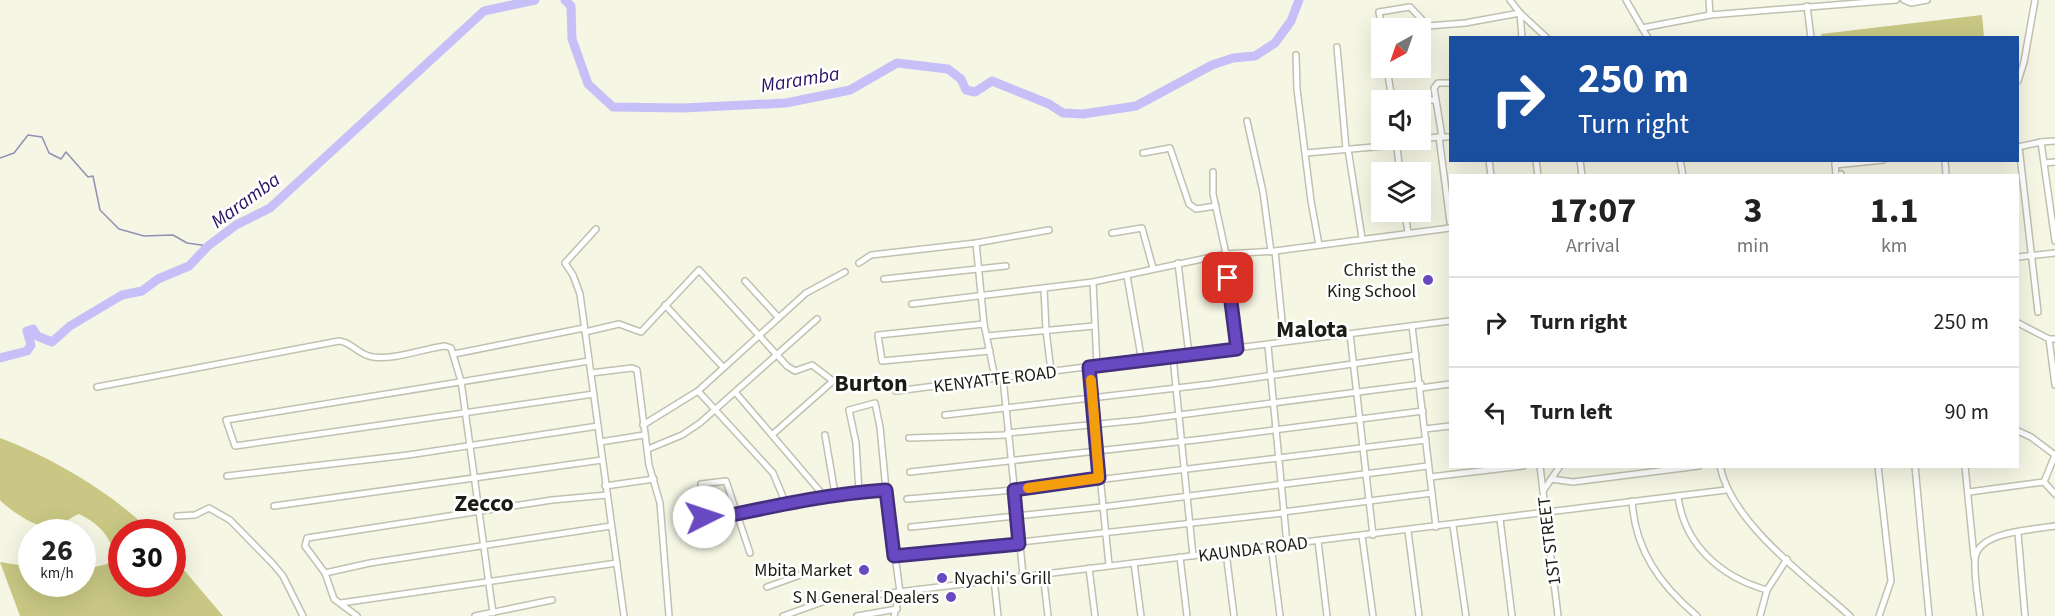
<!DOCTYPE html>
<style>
:root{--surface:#fff;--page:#f6f6f6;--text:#222;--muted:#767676;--line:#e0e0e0}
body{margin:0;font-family:"Source Sans 3",sans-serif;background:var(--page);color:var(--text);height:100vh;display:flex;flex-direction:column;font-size:22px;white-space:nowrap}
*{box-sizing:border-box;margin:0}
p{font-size:20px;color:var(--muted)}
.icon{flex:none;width:33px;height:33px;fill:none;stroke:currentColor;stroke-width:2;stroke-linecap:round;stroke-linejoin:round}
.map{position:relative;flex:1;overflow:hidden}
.details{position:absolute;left:1449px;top:174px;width:570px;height:294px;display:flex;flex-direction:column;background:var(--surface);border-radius:0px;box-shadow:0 6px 24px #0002}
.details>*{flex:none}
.guide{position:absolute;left:1449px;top:36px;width:570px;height:126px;border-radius:0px;box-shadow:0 6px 24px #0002;background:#1a4fa0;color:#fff;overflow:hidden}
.needle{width:39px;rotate:220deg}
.controls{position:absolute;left:1371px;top:18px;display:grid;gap:12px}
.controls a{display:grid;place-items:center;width:60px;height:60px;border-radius:0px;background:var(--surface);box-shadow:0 6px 24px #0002;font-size:30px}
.speed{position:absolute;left:18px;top:519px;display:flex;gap:12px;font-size:30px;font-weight:700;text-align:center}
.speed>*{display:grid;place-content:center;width:78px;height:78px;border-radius:50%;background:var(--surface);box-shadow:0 6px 24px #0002;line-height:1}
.speed small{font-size:15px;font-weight:400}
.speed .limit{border:9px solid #d22;background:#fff;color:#111}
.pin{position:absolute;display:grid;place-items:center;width:51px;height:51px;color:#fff;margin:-26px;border-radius:12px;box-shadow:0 3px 9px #0006}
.me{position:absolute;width:66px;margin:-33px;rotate:86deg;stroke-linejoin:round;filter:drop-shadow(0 0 4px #0008)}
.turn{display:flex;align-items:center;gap:21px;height:126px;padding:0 30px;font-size:27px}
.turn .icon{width:78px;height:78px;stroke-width:2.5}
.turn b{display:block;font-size:42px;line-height:51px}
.eta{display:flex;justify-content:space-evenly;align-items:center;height:102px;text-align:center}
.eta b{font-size:36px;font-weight:700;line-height:42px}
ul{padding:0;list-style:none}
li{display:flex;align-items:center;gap:18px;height:90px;padding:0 30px;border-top:2px solid var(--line)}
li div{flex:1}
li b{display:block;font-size:22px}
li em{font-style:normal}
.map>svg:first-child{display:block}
.green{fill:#c9c783}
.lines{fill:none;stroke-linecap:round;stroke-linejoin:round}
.stream{stroke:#948fb4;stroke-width:1.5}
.river{stroke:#c7c0f8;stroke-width:9}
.street-casing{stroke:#c1c1b1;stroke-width:8}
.street{stroke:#fff;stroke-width:5}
.route-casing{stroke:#442f7e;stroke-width:15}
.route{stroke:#6849c2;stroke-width:10}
.slow{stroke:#f59e0b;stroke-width:10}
.poi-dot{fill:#6849c2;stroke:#fff;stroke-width:2}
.labels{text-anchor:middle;stroke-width:5;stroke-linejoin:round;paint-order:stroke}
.poi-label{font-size:18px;fill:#1c1c16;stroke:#fff;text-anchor:end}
.street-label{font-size:18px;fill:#1c1c16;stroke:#fff}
.water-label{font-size:20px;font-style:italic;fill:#2d1462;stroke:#fff}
.district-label{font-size:24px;font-weight:bold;fill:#1c1c16;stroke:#fff}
</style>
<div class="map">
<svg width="2055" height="616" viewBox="0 0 2055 616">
<rect width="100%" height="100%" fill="#f6f6e5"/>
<g class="green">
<path d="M1982,15l2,22h-162l-1,-3z"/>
<path d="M0,438c51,19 113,55 151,94h-29v52h50l1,-27 50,59h-203l-20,-54 31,5 1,17h50l1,-14 24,-6 7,-9c-4,-21 -17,-32 -35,-41 -8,3 -17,11 -25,13 -14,4 -45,-17 -54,-27z"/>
</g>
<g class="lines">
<path class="stream" d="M0,158l14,-5 14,-18 14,2 7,16 12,6 5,-7 22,25 5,-1 7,34 19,19 25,7 29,-1 14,8 21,3"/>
<g class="river">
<path d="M565,0l6,6 1,33 16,45 25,23 70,1 103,-5 64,-13 47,-27 51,6 13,10 5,11 9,2 17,-11 57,23 14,9 20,1 53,-8 76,-41 21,-7 22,-2 20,-13 16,-22 8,-21"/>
<path d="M0,358l27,-7 4,-6 -4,-14 6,-2 4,7 15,6 18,-16 52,-31 20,-4 16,-12 31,-13 19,-20 28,-21 34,-17 214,-197 51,-11"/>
</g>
<defs>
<g id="street">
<path d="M1510,0l10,13 27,25"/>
<path d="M1626,0l22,38"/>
<path d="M1709,0l1,15"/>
<path d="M1904,0l7,3 16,-3"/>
<path d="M1807,6l4,32"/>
<path d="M1642,28l68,-13 186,-15"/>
<path d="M1382,29l-3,-17 31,-5 18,19 37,-3 55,-10 2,25"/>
<path d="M1337,47l9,102"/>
<path d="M1296,55l1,34 14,112 8,44"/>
<path d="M1387,68l5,32"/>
<path d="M2018,81l6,-19 11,-62"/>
<path d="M1420,101l15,-1"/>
<path d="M1247,121l16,71 8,60"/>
<path d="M1442,137l-8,-49 4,-5h12"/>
<path d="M1450,137h-11l11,85"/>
<path d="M1420,139l19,-2"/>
<path d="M1396,140l4,32"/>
<path d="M1396,141l18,-1"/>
<path d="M2041,142l14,-1"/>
<path d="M2018,147l23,-5 14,99"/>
<path d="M2019,147l19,165"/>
<path d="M1348,149l14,89"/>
<path d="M1143,153l27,-5 19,56 7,5 20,-3"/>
<path d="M1306,153l90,-8"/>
<path d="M1489,160l2,16"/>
<path d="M1536,160l2,16"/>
<path d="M1580,160l2,16"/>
<path d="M1680,160l3,16"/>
<path d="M1835,160l1,16"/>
<path d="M1945,160l1,16"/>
<path d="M2045,163l10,-1"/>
<path d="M1835,165l48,-5"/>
<path d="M1213,172v22l13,60 11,95"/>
<path d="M1841,174v2"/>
<path d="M1405,212l3,21"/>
<path d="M596,229l-31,34 8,12 7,19 44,322"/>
<path d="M1112,233l30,-5 11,40"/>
<path d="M976,243l8,81 11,54"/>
<path d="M1275,251l9,90"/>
<path d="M2018,257l37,-4"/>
<path d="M859,263l12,-8 105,-12 73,-13"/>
<path d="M1178,263l11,92"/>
<path d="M1127,276l15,86"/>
<path d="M884,279l122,-13"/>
<path d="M745,281l33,36"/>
<path d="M1093,282l4,84"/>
<path d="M1044,289l2,41 5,41"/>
<path d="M912,304l181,-22 133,-28 49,-3 175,-23"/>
<path d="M665,305l58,62"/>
<path d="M2018,323l31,16h6"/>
<path d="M984,324l-106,11 4,26 108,-10"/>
<path d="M1412,326l24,201"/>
<path d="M585,332l34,-8 22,8 58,-62 88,96 8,5 17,-6 21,16 -60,53"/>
<path d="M1350,334l23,201"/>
<path d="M987,336l107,-10"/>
<path d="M2049,339l6,46"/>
<path d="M1268,346l19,198"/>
<path d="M454,354l130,-26"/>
<path d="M1173,357l20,199"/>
<path d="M589,361l-363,59 9,26 359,-52"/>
<path d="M1089,367l20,198"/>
<path d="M591,373l41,-5 5,2 12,95 11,38 9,113"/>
<path d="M1003,378l20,197"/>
<path d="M97,387l242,-46c13,1 19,14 34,16 22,3 49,-8 72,-11l6,2 10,33 32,232"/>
<path d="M1421,388l29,-4"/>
<path d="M698,391l75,82 13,31"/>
<path d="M896,391l554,-70"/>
<path d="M736,393l88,103"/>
<path d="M945,415l266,-31 205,-29"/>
<path d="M643,425l55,-34 108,-98 39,-21"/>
<path d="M1425,429l25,-3"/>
<path d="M2018,431l13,6 24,18"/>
<path d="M1007,433l133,-13 281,-36"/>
<path d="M825,435l10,59"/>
<path d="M909,438l98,-3"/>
<path d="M600,442l44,-7"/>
<path d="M648,449l34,-14 18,-12 117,-104"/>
<path d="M1540,466l18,150"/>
<path d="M1720,466c11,57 88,112 130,150"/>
<path d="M1878,466l13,115 -12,35"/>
<path d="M1915,466l14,150"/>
<path d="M1965,466l9,91"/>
<path d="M910,472l294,-33 219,-28"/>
<path d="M227,476l181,-21 190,-29"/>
<path d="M1430,477l93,-11"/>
<path d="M1551,479l22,3 126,-16"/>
<path d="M2044,482l11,12"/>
<path d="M605,486l49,-7"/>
<path d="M1543,491l17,-25"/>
<path d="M859,492l-3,-49 -7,-33 26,-7 5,24 6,63"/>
<path d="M1969,492l75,-10 11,-27"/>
<path d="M1678,496c6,49 43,81 89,94"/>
<path d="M907,499l107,-9 412,-50"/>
<path d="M1632,501c3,49 28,84 65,115"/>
<path d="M274,506l328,-46"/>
<path d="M1283,512l149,-19"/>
<path d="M177,516l18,-1 14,-7 21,12 43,44 10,12 20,40"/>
<path d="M1500,519l12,97"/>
<path d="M1453,526l13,90"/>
<path d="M911,527l191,-20 326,-41"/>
<path d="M1408,531l11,85"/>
<path d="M2018,533l7,83"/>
<path d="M1362,536l11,80"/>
<path d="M1318,541l9,75"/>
<path d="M1271,545l9,71"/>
<path d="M1226,552l8,64"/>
<path d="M750,553l-24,-72 -25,3 2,28 4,8c59,-13 118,-26 179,-30l14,102 -6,24"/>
<path d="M894,556l389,-43"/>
<path d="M1180,557l7,59"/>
<path d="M1134,563l7,53"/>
<path d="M1089,568l6,48"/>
<path d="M325,573l45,-10 241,-37"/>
<path d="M1043,573l5,43"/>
<path d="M994,579l4,37"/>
<path d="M767,587l47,-17"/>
<path d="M341,603l276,-40"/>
<path d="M357,616l-23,-17 -9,-26 -20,-27 2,-8 245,-38 55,-5"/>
<path d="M475,616l77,-16"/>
<path d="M783,616l42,-15 901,-111"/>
<path d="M857,616l40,-7"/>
<path d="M1760,616l7,-26 20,-31"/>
<path d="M1980,616c-2,-18 -6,-38 -5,-56 1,-29 58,-30 80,-34"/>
</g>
</defs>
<use href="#street" class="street-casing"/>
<use href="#street" class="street"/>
</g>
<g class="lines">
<defs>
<path id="route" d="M704,517l3,3c59,-12 118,-26 179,-30l8,66 125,-12 -5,-54 85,-12 -10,-111 148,-18 -9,-71"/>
</defs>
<use href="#route" class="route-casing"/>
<use href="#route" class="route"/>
<path class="slow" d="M1028,488l71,-10 -8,-98"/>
</g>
<g class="poi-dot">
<circle cx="1428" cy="280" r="6"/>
<circle cx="864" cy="570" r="6"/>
<circle cx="942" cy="578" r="6"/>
<circle cx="951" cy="597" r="6"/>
</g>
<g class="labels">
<g class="poi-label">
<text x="1416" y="276">Christ the<tspan x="1416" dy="21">King School</tspan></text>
<text x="852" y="576">Mbita Market</text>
<text x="954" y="584" text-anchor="start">Nyachi's Grill</text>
<text x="939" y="603">S N General Dealers</text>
</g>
<g class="street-label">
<text transform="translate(995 379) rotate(-7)" y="6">KENYATTE ROAD</text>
<text transform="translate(1549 541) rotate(-97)" y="6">1ST STREET</text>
<text transform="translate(1253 549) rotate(-7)" y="6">KAUNDA ROAD</text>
</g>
<g class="water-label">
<text transform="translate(800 79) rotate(-9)" y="7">Maramba</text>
<text transform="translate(245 200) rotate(-36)" y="7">Maramba</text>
</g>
<g class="district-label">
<text x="1312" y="337">Malota</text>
<text x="871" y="391">Burton</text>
<text x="484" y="511">Zecco</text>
</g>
</g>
</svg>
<div class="controls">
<a><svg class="needle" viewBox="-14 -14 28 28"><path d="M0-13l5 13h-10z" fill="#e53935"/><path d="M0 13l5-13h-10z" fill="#767676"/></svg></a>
<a><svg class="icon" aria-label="sound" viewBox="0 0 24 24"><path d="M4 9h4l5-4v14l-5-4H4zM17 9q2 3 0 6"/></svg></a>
<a><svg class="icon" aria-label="layers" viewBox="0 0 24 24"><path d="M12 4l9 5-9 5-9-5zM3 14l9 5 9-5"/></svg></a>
</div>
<div class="speed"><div>26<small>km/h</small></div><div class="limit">30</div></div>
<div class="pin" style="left:1228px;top:278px;background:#d93025"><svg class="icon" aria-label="arrive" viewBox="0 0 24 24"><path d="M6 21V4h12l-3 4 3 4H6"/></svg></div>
<svg class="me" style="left:704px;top:517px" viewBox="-20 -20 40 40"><circle r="19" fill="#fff"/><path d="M0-13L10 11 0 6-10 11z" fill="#6849c2"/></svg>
<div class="guide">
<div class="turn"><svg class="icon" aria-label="right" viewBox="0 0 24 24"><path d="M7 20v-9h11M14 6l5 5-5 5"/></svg><div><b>250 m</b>Turn right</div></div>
</div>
<section class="details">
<div class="eta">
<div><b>17:07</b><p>Arrival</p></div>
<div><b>3</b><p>min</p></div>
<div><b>1.1</b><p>km</p></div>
</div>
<ul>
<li><svg class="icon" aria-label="right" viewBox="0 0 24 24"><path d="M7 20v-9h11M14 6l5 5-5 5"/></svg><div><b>Turn right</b></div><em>250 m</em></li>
<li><svg class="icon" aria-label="left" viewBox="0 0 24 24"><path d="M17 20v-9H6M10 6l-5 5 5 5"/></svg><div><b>Turn left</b></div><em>90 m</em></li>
</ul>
</section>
</div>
